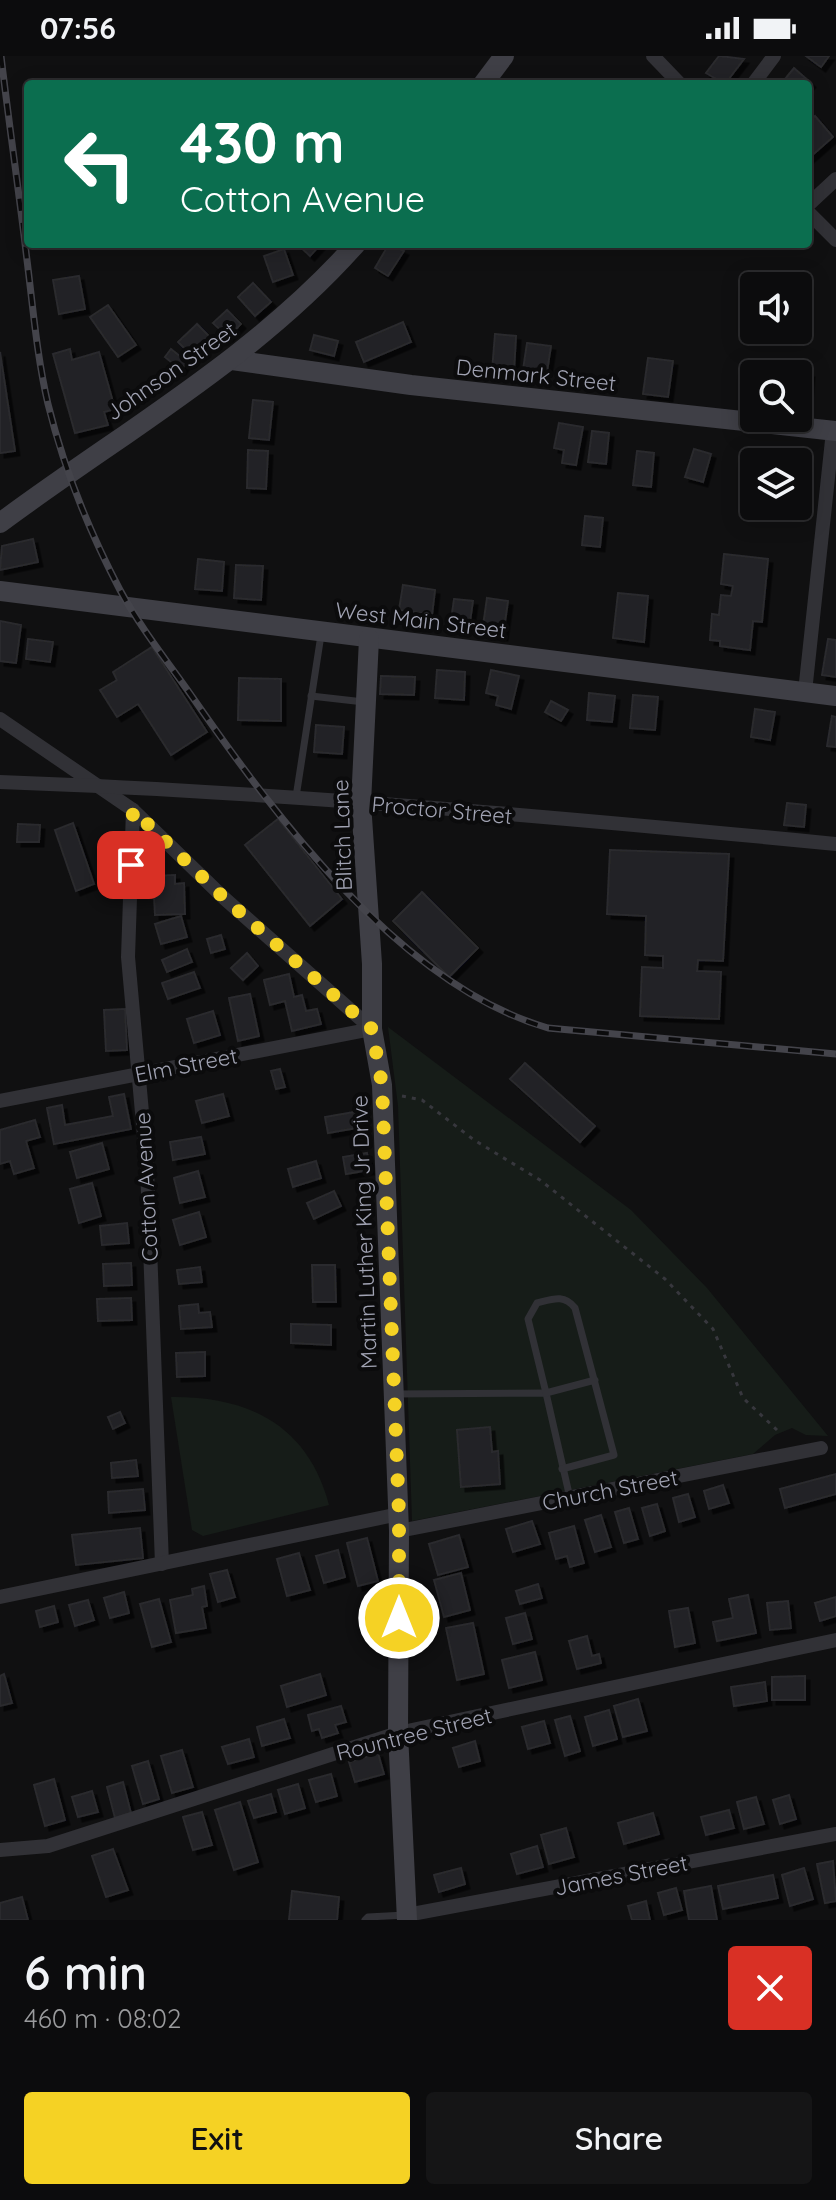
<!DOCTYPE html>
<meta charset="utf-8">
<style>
:root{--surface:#0c0c0d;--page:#151516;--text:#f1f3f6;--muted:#9a9b9d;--line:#2c2c2e;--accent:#f5d224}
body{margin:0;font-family:Quicksand,sans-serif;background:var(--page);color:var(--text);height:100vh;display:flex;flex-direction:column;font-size:30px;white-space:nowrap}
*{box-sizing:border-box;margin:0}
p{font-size:26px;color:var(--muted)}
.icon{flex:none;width:44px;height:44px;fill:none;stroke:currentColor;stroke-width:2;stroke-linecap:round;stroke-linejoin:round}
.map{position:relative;height:1864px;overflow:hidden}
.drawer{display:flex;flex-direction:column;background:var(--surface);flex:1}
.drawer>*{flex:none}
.hud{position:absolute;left:24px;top:24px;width:788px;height:168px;border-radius:8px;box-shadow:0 4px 20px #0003,0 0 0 2px var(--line);background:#0b6e4f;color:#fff;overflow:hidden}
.fabs{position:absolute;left:740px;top:216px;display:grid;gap:16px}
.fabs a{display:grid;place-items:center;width:72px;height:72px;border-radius:8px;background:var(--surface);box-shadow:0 4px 20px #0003,0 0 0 2px var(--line);font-size:40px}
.pin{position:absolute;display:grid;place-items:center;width:68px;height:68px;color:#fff;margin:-34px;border-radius:16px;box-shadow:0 4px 12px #0006}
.me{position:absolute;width:88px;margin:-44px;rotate:0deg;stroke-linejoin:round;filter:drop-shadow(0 0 6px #0008)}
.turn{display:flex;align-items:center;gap:28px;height:168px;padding:0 24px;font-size:36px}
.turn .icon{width:104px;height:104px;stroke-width:2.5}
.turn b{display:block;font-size:56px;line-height:68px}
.round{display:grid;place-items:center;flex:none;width:84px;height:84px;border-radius:8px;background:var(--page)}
.headline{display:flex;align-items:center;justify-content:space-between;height:136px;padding:0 24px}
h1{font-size:48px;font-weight:600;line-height:60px}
.action{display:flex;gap:16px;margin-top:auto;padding:16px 24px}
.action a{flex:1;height:92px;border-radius:8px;background:var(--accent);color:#111;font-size:32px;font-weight:600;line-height:92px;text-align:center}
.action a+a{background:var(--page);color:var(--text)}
.status{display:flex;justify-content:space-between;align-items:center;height:56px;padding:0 40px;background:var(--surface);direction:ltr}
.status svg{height:22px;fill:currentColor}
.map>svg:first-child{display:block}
.green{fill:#161c18}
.building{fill:#232325;stroke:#2a2a2d;stroke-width:2;filter:url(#shadow)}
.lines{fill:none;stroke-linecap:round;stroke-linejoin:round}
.path{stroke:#37373d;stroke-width:3;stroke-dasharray:4 6;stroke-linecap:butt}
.lane{stroke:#313136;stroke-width:7}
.street{stroke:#313136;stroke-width:14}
.secondary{stroke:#3f3f46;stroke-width:20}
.rail-casing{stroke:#44444b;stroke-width:7}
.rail{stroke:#0b0b0c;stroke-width:4;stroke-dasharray:12;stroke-linecap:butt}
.route{stroke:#f5d224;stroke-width:14;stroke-dasharray:0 25.2}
.labels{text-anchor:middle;stroke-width:8;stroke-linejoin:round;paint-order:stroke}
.street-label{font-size:22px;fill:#a1a3b3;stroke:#0b0b0c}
</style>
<div class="status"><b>07:56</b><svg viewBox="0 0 49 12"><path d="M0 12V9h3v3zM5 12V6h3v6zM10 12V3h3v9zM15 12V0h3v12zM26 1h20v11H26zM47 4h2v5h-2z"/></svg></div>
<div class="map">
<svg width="836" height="1864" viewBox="0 0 836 1864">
<defs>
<filter id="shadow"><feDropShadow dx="4.5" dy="4.5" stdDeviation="0" flood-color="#0009"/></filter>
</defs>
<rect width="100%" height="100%" fill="#101011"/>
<g class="green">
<path d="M388,971l243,183 76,78 121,148 -22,-1 -14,-7 -17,7 -22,19 -341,67 -14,-415z"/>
<path d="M171,1341c79,-1 137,29 158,108l-126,31 -11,-6z"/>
</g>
<g class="building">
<path d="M719,0l25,3 -19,25 -19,-11z"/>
<path d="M806,0h23l-8,11z"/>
<path d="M794,12l17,15 -3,3 -27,-2z"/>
<path d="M815,60l18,21 -25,22v-37z"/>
<path d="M297,188h24l-11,12z"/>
<path d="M389,188l15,7 -16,25 -13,-8z"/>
<path d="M284,193l9,26 -20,7 -9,-26z"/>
<path d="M79,220l6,33 -26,5 -6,-34z"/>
<path d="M253,227l18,19 -16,14 -17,-19z"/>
<path d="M108,249l28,40 -18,12 -28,-40z"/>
<path d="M227,254l14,14 -13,13 -15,-14z"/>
<path d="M403,266l8,20 -47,20 -8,-20z"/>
<path d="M197,268l15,15 -19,18 -15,-15z"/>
<path d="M495,278l21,2 -2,36 -22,-1z"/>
<path d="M314,279l24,6 -4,15 -24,-6z"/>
<path d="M527,287l24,3 -4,26 -24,-2z"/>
<path d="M70,293l2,11 27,-8 16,57 -11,3 4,13 -33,8 -22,-79z"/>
<path d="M171,293l16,13 -6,8 -16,-13z"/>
<path d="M0,296l15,99 -15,2z"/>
<path d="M648,302l25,3 -5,36 -25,-3z"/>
<path d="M778,315l32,2 -2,21 -10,-1v-19z"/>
<path d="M253,344l20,2 -4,38 -20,-2z"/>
<path d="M559,367l24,4 -7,38 -14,-2 2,-13 -10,-2z"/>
<path d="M592,375l17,2 -3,31 -18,-2z"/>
<path d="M694,393l17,5 -8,28 -18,-5z"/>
<path d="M248,394l20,1 -2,38 -19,-1z"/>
<path d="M637,395l17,2 -3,34 -18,-2z"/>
<path d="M585,460l18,2 -3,29 -18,-2z"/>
<path d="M33,483l5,23 -38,8 2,-24z"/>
<path d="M724,498l44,5 -6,63 -9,-1 -3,29 -30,-4v-5l-10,-1 2,-26 7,1 2,-20 10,1 2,-10 -12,-2z"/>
<path d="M198,503l26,3 -2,29 -27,-2z"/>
<path d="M236,509l27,1 -2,34 -27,-2z"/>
<path d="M403,529l32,5 -3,25 -33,-5z"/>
<path d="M618,537l30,3 -4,46 -31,-4z"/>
<path d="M487,542l21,3 -5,35 -21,-3z"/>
<path d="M454,543l19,2 -4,28 -19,-2z"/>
<path d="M0,565l21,4 -5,38 -16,-2z"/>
<path d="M28,583l25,3 -3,20 -24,-3z"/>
<path d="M828,583l8,1v37l-14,-2z"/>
<path d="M152,591l55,85 -36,23 -33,-51 -21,13 -17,-27 17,-10 -4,-8z"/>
<path d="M437,614l28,2 -1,28 -29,-2z"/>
<path d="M491,614l28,6 -8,33 -15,-4 2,-9 -12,-3z"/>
<path d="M381,620l34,1 -1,18 -34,-1z"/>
<path d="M239,622l42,1v42l-43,-1z"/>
<path d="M589,637l26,3 -3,26 -25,-2z"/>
<path d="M633,639l25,2 -3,33 -25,-2z"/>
<path d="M551,645l17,9 -7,11 -16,-9z"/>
<path d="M755,653l20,3 -5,28 -19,-3z"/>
<path d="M832,660l4,1v30l-9,-1z"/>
<path d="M316,669l28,2 -2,27 -28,-2z"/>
<path d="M787,747l19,2 -2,22 -20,-2z"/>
<path d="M278,763l64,80 -32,27 -65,-81z"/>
<path d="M73,767l21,61 -18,7 -21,-61z"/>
<path d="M18,768l22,1 -1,17h-22z"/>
<path d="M610,794l119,4 -6,107 -25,-1 -1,11 24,1 -2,47 -79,-3 2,-49 21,1v-12l-18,-1 1,-39 -39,-2z"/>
<path d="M175,819v9l9,-1 1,31 -30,1 -2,-39z"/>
<path d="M422,836l56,56 -29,29 -56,-56z"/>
<path d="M181,860l6,21 -26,7 -6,-20z"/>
<path d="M221,879l4,14 -14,4 -4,-14z"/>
<path d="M187,893l5,13 -25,10 -5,-12z"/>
<path d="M247,897l11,13 -15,14 -12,-12z"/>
<path d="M194,916l6,16 -32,11 -6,-16z"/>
<path d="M289,918l5,23 8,-2 4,16 11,-2 4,15 -29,7 -7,-30 -15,4 -6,-25z"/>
<path d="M250,938l9,42 -21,5 -9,-43z"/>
<path d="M125,953l2,41 -21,1 -2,-41z"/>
<path d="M213,955l7,24 -26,8 -7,-24z"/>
<path d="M525,1007l70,63 -15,16 -70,-63z"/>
<path d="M280,1013l5,18 -9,2 -5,-18z"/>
<path d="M124,1038l7,35 -77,15 -7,-36 15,-3 3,20 48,-9 -4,-19z"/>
<path d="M223,1038l6,22 -27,7 -6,-22z"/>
<path d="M360,1055l3,16 -35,6 -3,-16z"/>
<path d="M35,1064l5,17 -14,4 8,27 -20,6 -4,-13 -10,3v-34z"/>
<path d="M201,1081l4,17 -32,6 -3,-18z"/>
<path d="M102,1087l7,26 -32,9 -7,-26z"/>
<path d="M367,1097l3,17 -24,4 -3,-17z"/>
<path d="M316,1105l5,17 -28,9 -5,-18z"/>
<path d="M198,1115l7,26 -25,6 -6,-25z"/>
<path d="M92,1127l9,33 -22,7 -9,-34z"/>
<path d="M334,1135l7,15 -27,13 -7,-16z"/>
<path d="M199,1156l7,25 -26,8 -7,-25z"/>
<path d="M127,1167l2,20 -27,2 -2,-19z"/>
<path d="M131,1207l1,22 -28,1 -1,-22z"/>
<path d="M312,1209h23l1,37h-23z"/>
<path d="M200,1211l2,15 -23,2 -2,-14z"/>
<path d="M131,1242l1,22 -34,1 -1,-22z"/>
<path d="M198,1248l1,9 11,-1 2,15 -31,2 -2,-23z"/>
<path d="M291,1268l40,1v20l-40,-2z"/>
<path d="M205,1296v24l-28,1 -1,-24z"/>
<path d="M120,1356l5,11 -12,6 -5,-12z"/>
<path d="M490,1371l2,25 6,-1 2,33 -39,3 -4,-57z"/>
<path d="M136,1404l2,16 -26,2 -1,-15z"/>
<path d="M836,1418v20l-51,14 -5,-19z"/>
<path d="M723,1429l6,18 -20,6 -5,-18z"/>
<path d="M143,1433l2,21 -36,3 -1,-21z"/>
<path d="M688,1438l7,23 -16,5 -6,-24z"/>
<path d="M657,1448l8,27 -15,5 -8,-28z"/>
<path d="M629,1452l9,31 -14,4 -9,-31z"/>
<path d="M601,1459l10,32 -16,5 -10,-32z"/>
<path d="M532,1465l8,23 -27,8 -7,-23z"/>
<path d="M574,1470l10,37 -14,4 -3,-11 -11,3 -7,-26z"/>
<path d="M140,1472l3,30 -67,7 -4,-30z"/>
<path d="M459,1479l9,32 -30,8 -9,-31z"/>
<path d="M367,1482l11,43 -20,5 -11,-43z"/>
<path d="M338,1494l7,27 -21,6 -8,-27z"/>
<path d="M299,1497l11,37 -23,6 -10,-37z"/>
<path d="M227,1514l8,27 -17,5 -8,-28z"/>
<path d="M461,1517l9,37 -26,7 -10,-37z"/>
<path d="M538,1528l4,14 -22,6 -4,-13z"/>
<path d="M204,1530l3,20 -5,1 4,21 -30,5 -6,-33 23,-5 -1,-6z"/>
<path d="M124,1536l5,21 -19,5 -6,-20z"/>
<path d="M748,1539l8,38 -39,8 -4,-19 20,-4 -4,-19z"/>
<path d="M836,1541v19l-16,5 -5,-18z"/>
<path d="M159,1543l12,43 -19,5 -12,-43z"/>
<path d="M88,1544l6,20 -19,6 -6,-21z"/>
<path d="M788,1545l3,27 -21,2 -3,-27z"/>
<path d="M54,1550l4,16 -18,5 -4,-16z"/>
<path d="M688,1552l7,35 -20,4 -6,-36z"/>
<path d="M525,1557l7,26 -19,5 -7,-26z"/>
<path d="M473,1567l11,51 -27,6 -11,-52z"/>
<path d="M587,1580l5,20 7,-2 2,9 -24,6 -8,-28z"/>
<path d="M535,1596l7,28 -33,8 -7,-28z"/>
<path d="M4,1618l8,29 -12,3v-30z"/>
<path d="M320,1618l6,21 -39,12 -6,-21z"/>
<path d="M805,1620v24h-33v-23z"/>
<path d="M765,1626l2,19 -33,5 -3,-19z"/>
<path d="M638,1643l9,32 -24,6 -9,-31z"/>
<path d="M341,1650l5,16 -11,3 3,8 -16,5 -3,-9 -7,2 -4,-16z"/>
<path d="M609,1654l8,29 -24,7 -8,-29z"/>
<path d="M570,1660l10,35 -15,5 -10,-36z"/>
<path d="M284,1663l6,19 -28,8 -5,-19z"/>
<path d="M544,1665l6,22 -22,6 -6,-22z"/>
<path d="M249,1683l5,18 -26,7 -6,-17z"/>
<path d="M475,1685l5,20 -21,6 -6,-19z"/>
<path d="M182,1694l11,37 -21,6 -11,-37z"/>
<path d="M378,1697l6,21 -29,8 -6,-20z"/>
<path d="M148,1705l11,38 -16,5 -11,-38z"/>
<path d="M331,1718l6,22 -21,6 -7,-22z"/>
<path d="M54,1723l11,41 -20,6 -11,-41z"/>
<path d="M123,1726l8,31 -16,5 -8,-31z"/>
<path d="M298,1728l7,24 -20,6 -7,-24z"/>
<path d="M92,1735l6,21 -20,5 -6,-20z"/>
<path d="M271,1738l5,18 -22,6 -6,-17z"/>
<path d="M789,1739l7,24 -16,5 -7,-24z"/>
<path d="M756,1741l8,27 -20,5 -7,-27z"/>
<path d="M240,1746l18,60 -24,8 -19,-60z"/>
<path d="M729,1754l5,18 -28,7 -5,-18z"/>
<path d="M202,1756l10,33 -19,5 -10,-33z"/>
<path d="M653,1757l6,21 -35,10 -6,-21z"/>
<path d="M566,1772l8,29 -25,7 -8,-29z"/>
<path d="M537,1790l6,21 -26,7 -6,-20z"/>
<path d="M113,1793l15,41 -22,7 -14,-41z"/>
<path d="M833,1805l3,40 -11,2 -8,-39z"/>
<path d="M461,1812l4,16 -26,8 -5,-17z"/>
<path d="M804,1812l9,31 -23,7 -8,-31z"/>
<path d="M773,1819l5,23 -55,11 -5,-23z"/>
<path d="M711,1830l6,34h-28l-5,-29z"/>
<path d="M676,1832l6,22 -18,5 -6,-22z"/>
<path d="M292,1835l47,6 -2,23h-48z"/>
<path d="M22,1841l6,23h-28v-17z"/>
<path d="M646,1845l4,19h-18l-4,-14z"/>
</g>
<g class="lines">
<path class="path" d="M402,1040l20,4 52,40 66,40 125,99 48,50 30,69 34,32"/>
<g class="lane">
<path d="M311,640l53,6"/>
<path d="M296,741l25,-162"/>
<path d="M395,1338l151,-1 24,105"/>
<path d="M562,1413l52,-14 -39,-147c-11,-14 -22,-9 -38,-5l-9,16 18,74 49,-13"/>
<path d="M365,1864l3,-3 37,-2"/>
</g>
<g class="street">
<path d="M653,0l27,28"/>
<path d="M753,28l21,-28"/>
<path d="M808,149l28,-26"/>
<path d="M808,156l28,28"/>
<path d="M805,636l28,-261"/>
<path d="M0,663l133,91 91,88 148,131"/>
<path d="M0,726c279,10 558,35 836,62"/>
<path d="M133,754l-5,147 19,211 15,396"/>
<path d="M0,1045l372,-72"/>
<path d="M399,1475l422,-83"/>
<path d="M0,1541l399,-83"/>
<path d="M0,1794l48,-4 350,-113 438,-93"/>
<path d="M407,1859l429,-81"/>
</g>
<g class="secondary">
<path d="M483,28l21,-28"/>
<path d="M232,304l179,25 425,46"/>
<path d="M0,467c121,-90 255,-165 356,-279"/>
<path d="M0,535l836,105"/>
<path d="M369,583l-8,164 11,161v65l10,56 17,446 -1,202 9,187"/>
</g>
<defs>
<path id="rail" d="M1,0c8,68 18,136 26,204 6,48 10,97 21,144 16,65 41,127 72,186 20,37 47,71 71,105 84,121 210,291 357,333l288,26"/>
</defs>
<use href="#rail" class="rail-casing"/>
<use href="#rail" class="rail"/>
</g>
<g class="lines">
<path class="route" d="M131,809l2,-55 91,88 148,131 10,56 17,429v104"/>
</g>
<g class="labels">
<g class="street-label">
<text transform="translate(171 315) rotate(-35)" y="8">Johnson Street</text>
<text transform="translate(536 319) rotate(6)" y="8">Denmark Street</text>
<text transform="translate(421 564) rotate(7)" y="8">West Main Street</text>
<text transform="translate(442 754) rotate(5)" y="8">Proctor Street</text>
<text transform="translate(342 779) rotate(-92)" y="8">Blitch Lane</text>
<text transform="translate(186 1009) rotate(-11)" y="8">Elm Street</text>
<text transform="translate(146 1131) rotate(-93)" y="8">Cotton Avenue</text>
<text transform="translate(364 1176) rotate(-92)" y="8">Martin Luther King Jr Drive</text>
<text transform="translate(610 1434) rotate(-11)" y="8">Church Street</text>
<text transform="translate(414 1678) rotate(-14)" y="8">Rountree Street</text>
<text transform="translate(621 1819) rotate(-11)" y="8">James Street</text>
</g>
</g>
</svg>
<div class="fabs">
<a><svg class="icon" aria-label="sound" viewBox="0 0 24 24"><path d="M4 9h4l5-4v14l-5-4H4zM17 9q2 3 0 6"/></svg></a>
<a><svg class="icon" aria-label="search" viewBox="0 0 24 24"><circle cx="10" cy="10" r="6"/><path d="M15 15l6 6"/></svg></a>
<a><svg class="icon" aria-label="layers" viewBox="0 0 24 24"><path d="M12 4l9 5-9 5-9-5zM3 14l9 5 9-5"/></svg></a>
</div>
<div class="pin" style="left:131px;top:809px;background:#d93025"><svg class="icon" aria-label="arrive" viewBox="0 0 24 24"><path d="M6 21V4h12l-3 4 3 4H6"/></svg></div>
<svg class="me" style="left:399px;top:1562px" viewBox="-20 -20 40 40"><circle r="17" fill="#f5d224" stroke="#fff" stroke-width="3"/><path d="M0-11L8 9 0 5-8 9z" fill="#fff"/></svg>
<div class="hud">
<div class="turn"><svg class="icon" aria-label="left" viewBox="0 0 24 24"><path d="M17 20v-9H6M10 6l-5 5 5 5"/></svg><div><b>430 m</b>Cotton Avenue</div></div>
</div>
</div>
<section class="drawer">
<div class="headline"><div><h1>6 min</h1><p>460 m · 08:02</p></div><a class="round" style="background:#d93025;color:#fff"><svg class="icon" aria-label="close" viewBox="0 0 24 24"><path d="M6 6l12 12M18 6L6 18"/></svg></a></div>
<div class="action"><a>Exit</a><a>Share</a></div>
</section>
